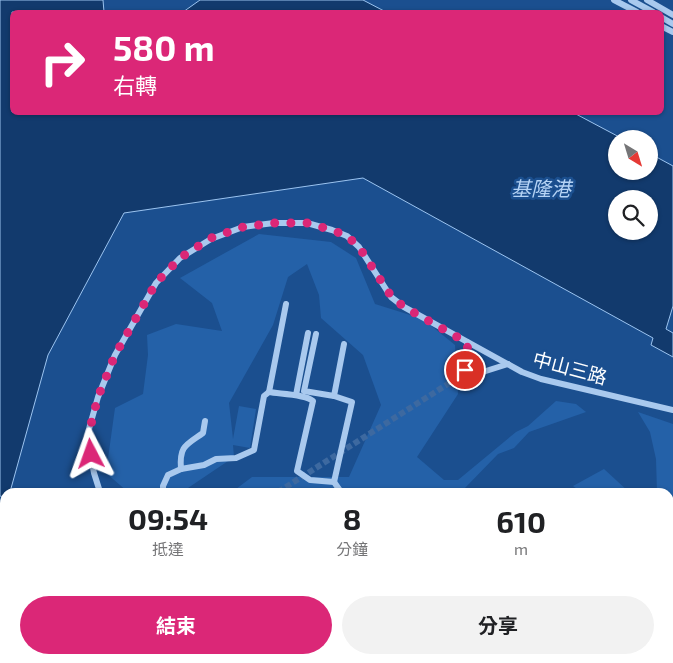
<!DOCTYPE html>
<html lang="zh-TW">
<meta charset="utf-8">
<style>
:root{--surface:#fff;--page:#f2f2f2;--text:#202124;--muted:#757577;--accent:#db2777}
body{margin:0;font-family:"Exo 2","Noto Sans TC",sans-serif;background:var(--page);color:var(--text);height:100vh;display:flex;flex-direction:column;font-size:19px;white-space:nowrap}
*{box-sizing:border-box;margin:0}
p{font-size:16px;color:var(--muted)}
.icon{flex:none;width:28px;height:28px;fill:none;stroke:currentColor;stroke-width:2;stroke-linecap:round;stroke-linejoin:round}
.map{position:relative;flex:1;overflow:hidden}
.panel{position:absolute;left:0px;top:488px;width:674px;height:176px;display:flex;flex-direction:column;background:var(--surface);border-radius:15px 15px 0 0;box-shadow:0 1px 4px #0004}
.panel>*{flex:none}
.banner{position:absolute;left:10px;top:10px;width:654px;height:105px;border-radius:8px;box-shadow:0 1px 4px #0004;background:#db2777;color:#fff;overflow:hidden}
.needle{width:32px;rotate:142deg}
.fabs{position:absolute;left:608px;top:130px;display:grid;gap:10px}
.fabs a{display:grid;place-items:center;width:50px;height:50px;border-radius:50%;background:var(--surface);box-shadow:0 1px 4px #0004;font-size:25px}
.pin{position:absolute;display:grid;place-items:center;width:42px;height:42px;color:#fff;margin:-21px;border:2px solid #fff;border-radius:50%;box-shadow:0 1px 5px #0007}
.me{position:absolute;width:55px;margin:-28px;rotate:356deg;stroke-linejoin:round;filter:drop-shadow(0 0 4px #0008)}
.turn{display:flex;align-items:center;gap:18px;height:105px;padding:0 20px;font-size:22px}
.turn .icon{width:65px;height:65px;stroke-width:2.5}
.turn b{display:block;font-size:35px;line-height:42px}
.eta{display:flex;justify-content:space-evenly;align-items:center;height:85px;text-align:center}
.eta b{font-size:30px;font-weight:700;line-height:35px}
.cta{display:flex;gap:10px;margin-top:auto;padding:10px 20px}
.cta a{flex:1;height:58px;border-radius:30px;background:var(--accent);color:#fff;font-size:20px;font-weight:700;line-height:58px;text-align:center}
.cta a+a{background:var(--page);color:var(--text)}
.map>svg:first-child{display:block}
.green{fill:#2461a8}
.water{fill:#123a6d;stroke:#9cc4f0;fill-rule:evenodd}
.lines{fill:none;stroke-linecap:round;stroke-linejoin:round}
.minor-tunnel{stroke:#3d69a0;stroke-width:6;stroke-dasharray:6 3;stroke-linecap:butt}
.minor{stroke:#a9c9ee;stroke-width:6}
.route{stroke:#db2777;stroke-width:9;stroke-dasharray:0 16.2}
.labels{text-anchor:middle;stroke-width:5;stroke-linejoin:round;paint-order:stroke}
.street-label{font-size:19px;fill:#fff;stroke:#1b4f8f}
.water-label{font-size:20px;font-style:italic;fill:#b5d3f5;stroke:#1b4f8f}
</style>
<div class="map">
<svg width="673" height="663" viewBox="0 0 673 663">
<rect width="100%" height="100%" fill="#1b4f8f"/>
<g class="green">
<path d="M259,234l72,8 25,16 19,46 48,15 32,26 3,49 -41,63 27,23h14l58,-48 12,-6 28,-25 20,3 10,8 -57,20 -15,16 -16,6 -34,35v3h-232l20,-15h97l32,-72 -18,-50 -42,-37 -2,-23 -12,-31 -19,13 -15,48 -44,78 4,36 6,-33 17,3 -6,39 -17,-3 1,12 -52,35h-54l-22,-19 9,-65 28,-14 5,-39 -1,-20 29,-11 46,7 -10,-28 -32,-25z"/>
<path d="M638,412l35,12v239h-158l-6,-4h160v-167h-12l-1,-33 -6,-27z"/>
<path d="M604,469l25,23h-48l-8,-6z"/>
<path d="M131,659h26v4h-27z"/>
<path d="M220,659h46l1,4h-40z"/>
</g>
<g class="water">
<path d="M0,0h103l1,12h-92v100l562,1 49,26h-7v32h33v-18l24,13v140l-7,23 7,4v24l-22,-12 2,-7 -290,-160 -239,35 -76,142 -38,137h-5v5l-5,-1zM616,199h33v32h-33z"/>
<path d="M200,0h163l23,12h-203z"/>
</g>
<g class="lines">
<path class="minor-tunnel" d="M278,492l173,-110"/>
<g class="minor">
<path d="M614,0l23,12"/>
<path d="M631,0l22,12"/>
<path d="M647,0l26,15"/>
<path d="M661,17l12,7"/>
<path d="M661,26l12,6"/>
<path d="M316,334l-12,57 30,5"/>
<path d="M454,380c15,-13 17,-19 13,-38"/>
<path d="M451,382l57,-18"/>
<path d="M269,392l17,-88"/>
<path d="M296,395l12,-62"/>
<path d="M181,469c-2,-23 5,-24 22,-36l2,-12"/>
<path d="M334,482l7,10"/>
<path d="M100,492l-6,-19 -7,-37 11,-39 17,-42 41,-72 24,-25 31,-19 32,-12 31,-4h33l25,7 15,6 12,11 32,50 13,10 118,65 19,7 132,31"/>
<path d="M163,492v-6l5,-11 13,-6 23,-4 12,-6 20,-1 18,-8 10,-54 5,-4c11,2 36,2 44,9l-16,70 13,9 24,2 18,-80 -18,-6 10,-52"/>
<path d="M441,659l3,4"/>
<path d="M103,663l1,-4"/>
<path d="M111,663l1,-4"/>
<path d="M298,663l1,-4"/>
<path d="M384,663l8,-4"/>
</g>
</g>
<g class="lines">
<path class="route" d="M91,454l-3,-18 10,-39 17,-42 41,-72 24,-25 31,-20 32,-11 31,-4h33l25,7 15,6 12,11 32,49 13,11 62,35 4,15 -5,13"/>
</g>
<g class="labels">
<g class="street-label">
<text transform="translate(570 368) rotate(15)" y="7">中山三路</text>
</g>
<g class="water-label">
<text x="541" y="196">基隆港</text>
</g>
</g>
</svg>
<div class="fabs">
<a><svg class="needle" viewBox="-14 -14 28 28"><path d="M0-13l5 13h-10z" fill="#e53935"/><path d="M0 13l5-13h-10z" fill="#757577"/></svg></a>
<a><svg class="icon" aria-label="search" viewBox="0 0 24 24"><circle cx="10" cy="10" r="6"/><path d="M15 15l6 6"/></svg></a>
</div>
<div class="pin" style="left:465px;top:370px;background:#d93025"><svg class="icon" aria-label="arrive" viewBox="0 0 24 24"><path d="M6 21V4h12l-3 4 3 4H6"/></svg></div>
<svg class="me" style="left:91px;top:454px" viewBox="-20 -20 40 40"><path d="M0-17L14 15 0 8-14 15z" fill="#db2777" stroke="#fff" stroke-width="4"/></svg>
<div class="banner">
<div class="turn"><svg class="icon" aria-label="right" viewBox="0 0 24 24"><path d="M7 20v-9h11M14 6l5 5-5 5"/></svg><div><b>580 m</b>右轉</div></div>
</div>
<section class="panel">
<div class="eta">
<div><b>09:54</b><p>抵達</p></div>
<div><b>8</b><p>分鐘</p></div>
<div><b>610</b><p>m</p></div>
</div>
<div class="cta"><a>結束</a><a>分享</a></div>
</section>
</div>
